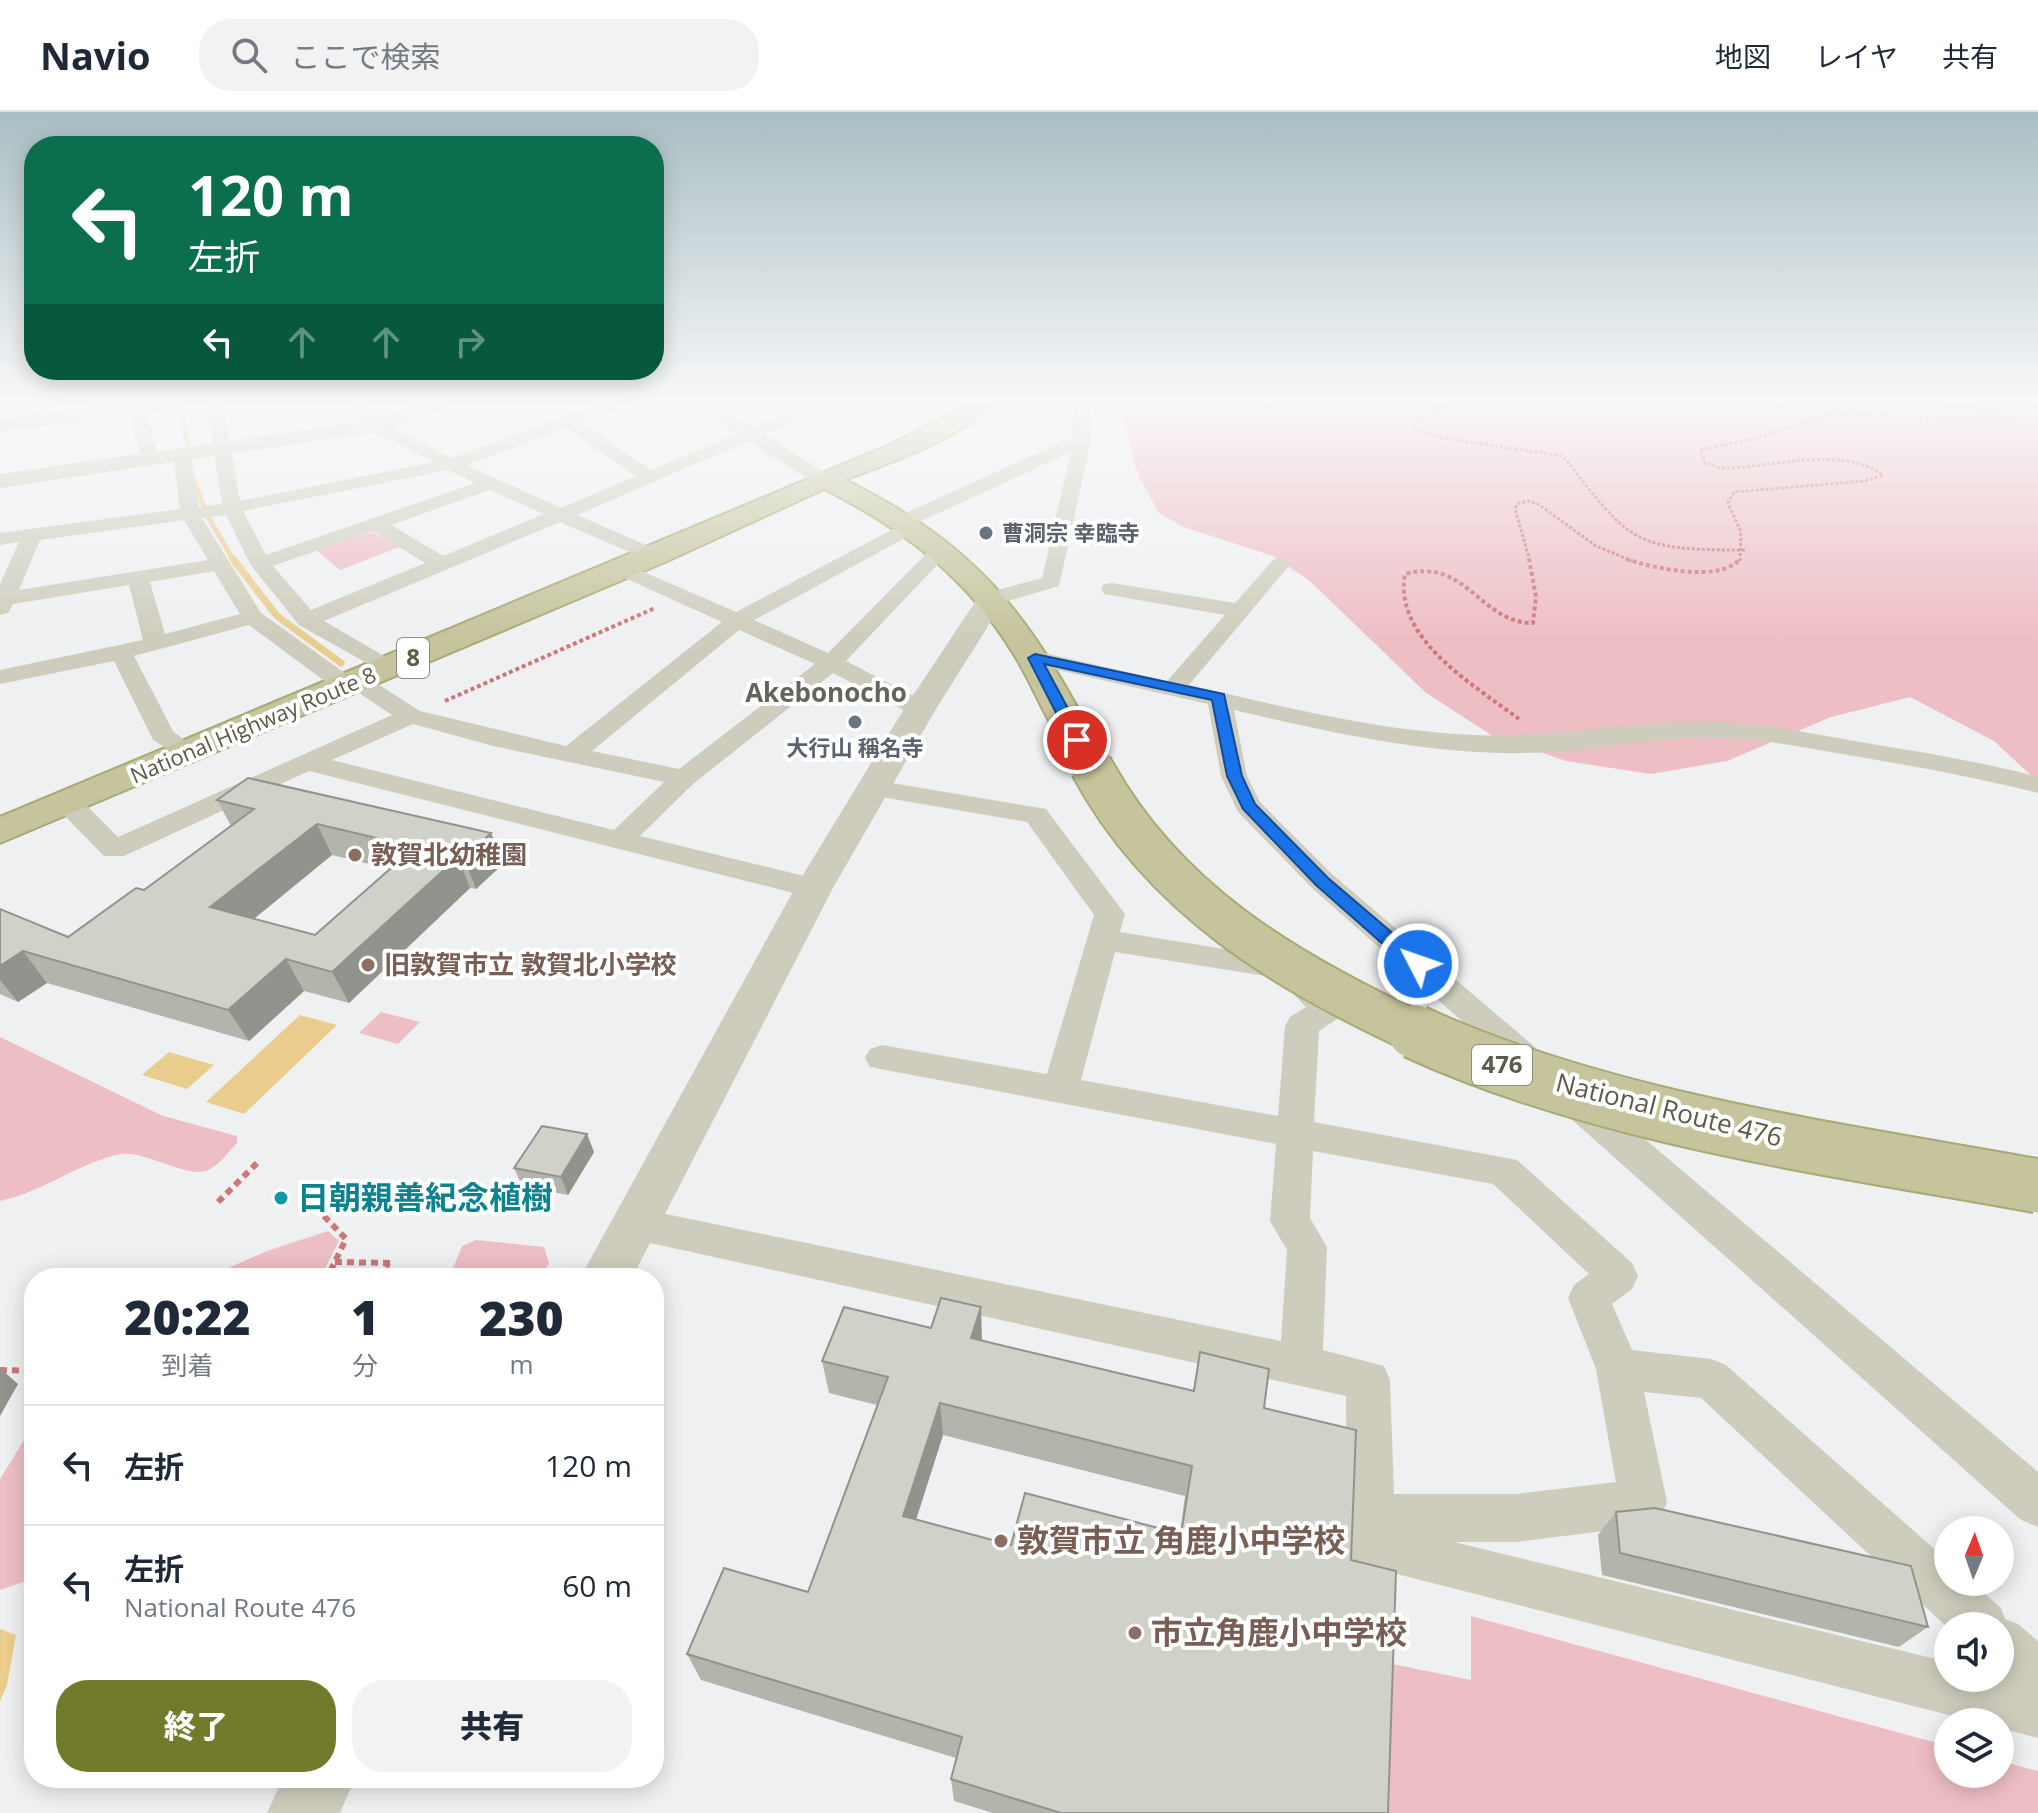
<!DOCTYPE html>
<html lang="ja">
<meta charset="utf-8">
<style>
:root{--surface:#fff;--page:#f2f2f3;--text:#1f2937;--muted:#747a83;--line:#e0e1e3;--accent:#727a2b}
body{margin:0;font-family:"Open Sans","Noto Sans JP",sans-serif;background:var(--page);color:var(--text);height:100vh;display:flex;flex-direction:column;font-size:30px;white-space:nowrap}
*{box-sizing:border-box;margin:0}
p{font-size:26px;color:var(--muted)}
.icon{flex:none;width:44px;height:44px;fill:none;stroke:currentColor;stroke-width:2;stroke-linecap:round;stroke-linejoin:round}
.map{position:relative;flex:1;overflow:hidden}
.sheet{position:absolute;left:24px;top:1156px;width:640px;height:520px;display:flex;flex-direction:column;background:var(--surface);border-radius:32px;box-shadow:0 4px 20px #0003}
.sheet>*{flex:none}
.guide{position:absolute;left:24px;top:24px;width:640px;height:244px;border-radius:32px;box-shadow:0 4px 20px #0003;background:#0b6e4f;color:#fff;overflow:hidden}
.needle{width:52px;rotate:2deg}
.controls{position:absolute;left:1934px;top:1404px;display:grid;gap:16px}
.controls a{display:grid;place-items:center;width:80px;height:80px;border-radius:50%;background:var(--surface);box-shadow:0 4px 20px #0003;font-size:40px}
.pin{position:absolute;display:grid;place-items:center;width:68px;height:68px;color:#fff;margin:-34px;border:4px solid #fff;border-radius:50%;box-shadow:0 2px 8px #0007}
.me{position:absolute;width:88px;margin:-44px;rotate:311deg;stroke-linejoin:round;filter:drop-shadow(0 0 6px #0008)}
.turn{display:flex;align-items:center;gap:28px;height:168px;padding:0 32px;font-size:36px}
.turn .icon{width:104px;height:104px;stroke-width:2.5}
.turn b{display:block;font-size:56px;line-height:68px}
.lanes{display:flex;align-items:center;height:76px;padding:0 32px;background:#0003;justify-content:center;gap:40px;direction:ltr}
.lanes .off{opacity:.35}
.eta{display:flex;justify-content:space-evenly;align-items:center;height:136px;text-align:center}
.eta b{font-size:48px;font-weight:800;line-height:56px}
.primary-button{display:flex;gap:16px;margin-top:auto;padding:16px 32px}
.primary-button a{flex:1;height:92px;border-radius:32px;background:var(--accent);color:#fff;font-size:32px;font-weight:800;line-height:92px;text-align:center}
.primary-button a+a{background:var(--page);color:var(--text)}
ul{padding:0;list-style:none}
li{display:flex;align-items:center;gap:24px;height:120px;padding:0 32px;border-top:2px solid var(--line)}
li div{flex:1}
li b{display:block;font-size:30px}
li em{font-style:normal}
header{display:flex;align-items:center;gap:48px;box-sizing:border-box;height:112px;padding:0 40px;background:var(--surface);border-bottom:2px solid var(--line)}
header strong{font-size:38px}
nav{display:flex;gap:44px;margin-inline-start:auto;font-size:28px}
.search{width:560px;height:72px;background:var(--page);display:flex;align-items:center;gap:20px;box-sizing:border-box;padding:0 28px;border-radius:32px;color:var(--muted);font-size:30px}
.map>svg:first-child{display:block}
.green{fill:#eebec5}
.water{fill:#eacd8c}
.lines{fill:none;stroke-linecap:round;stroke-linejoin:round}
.stream-far1{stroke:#eacd8c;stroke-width:5}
.stream{stroke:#eacd8c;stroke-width:7}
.trunk-casing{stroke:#a9a973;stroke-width:4}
.path-far2{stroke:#cc7778;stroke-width:3;stroke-dasharray:3 2;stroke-linecap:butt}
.path-far1{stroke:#cc7778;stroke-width:4;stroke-dasharray:4 3;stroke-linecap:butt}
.path{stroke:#cc7778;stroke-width:6;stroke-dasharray:7 5;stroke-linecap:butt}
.minor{fill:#cecdbd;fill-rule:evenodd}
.tertiary{fill:#cecdbd;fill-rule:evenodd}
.trunk{fill:#c5c49c;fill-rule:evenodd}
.trunk-bridge-far2-casing{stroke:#a9a973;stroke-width:35;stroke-linecap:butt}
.trunk-bridge-far1-casing{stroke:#a9a973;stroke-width:45;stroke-linecap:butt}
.trunk-bridge-casing{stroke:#a9a973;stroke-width:57;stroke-linecap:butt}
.trunk-bridge-far2{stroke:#c5c49c;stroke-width:32}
.trunk-bridge-far1{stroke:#c5c49c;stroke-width:41}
.trunk-bridge{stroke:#c5c49c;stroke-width:53}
.wall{fill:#b3b5ad;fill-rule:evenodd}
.shaded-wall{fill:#92938d}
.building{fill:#d0d2c9;stroke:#92938d;stroke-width:2;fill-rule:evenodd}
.route{fill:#1a73e8;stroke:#114b97;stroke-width:2}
.worship-dot{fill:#6b7280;stroke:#fff;stroke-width:3}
.education-dot{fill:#8d6e63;stroke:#fff;stroke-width:3}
.culture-dot{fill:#0f9aa8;stroke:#fff;stroke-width:3}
.labels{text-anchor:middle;stroke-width:8;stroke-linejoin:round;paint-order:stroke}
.far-worship-label{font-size:22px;font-weight:bold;fill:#5b616d;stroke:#fff;text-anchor:start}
.far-street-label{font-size:22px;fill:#5c5b47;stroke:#fff}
.shield{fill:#fff;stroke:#8d8c7e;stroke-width:2}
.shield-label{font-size:24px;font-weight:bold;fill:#5c5b47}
.far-quarter-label{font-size:26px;font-weight:bold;fill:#64645c;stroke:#fff}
.education-label{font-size:26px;font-weight:bold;fill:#785e54;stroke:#fff;text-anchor:start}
.street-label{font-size:26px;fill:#5c5b47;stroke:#fff}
.near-culture-label{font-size:32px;font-weight:bold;fill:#0d838f;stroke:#fff;text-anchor:start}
.near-education-label{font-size:32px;font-weight:bold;fill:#785e54;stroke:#fff;text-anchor:start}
</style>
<header>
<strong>Navio</strong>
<div class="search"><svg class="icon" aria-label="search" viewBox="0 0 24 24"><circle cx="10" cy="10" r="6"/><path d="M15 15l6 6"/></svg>ここで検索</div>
<nav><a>地図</a><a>レイヤ</a><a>共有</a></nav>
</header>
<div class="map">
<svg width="2038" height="1701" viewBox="0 0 2038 1701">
<rect width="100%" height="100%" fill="#eff0f2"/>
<g class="green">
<path d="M1117,287h921v383l-44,-41 -84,-44 -79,20 -104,44 -76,13 -85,-13 -75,-26 -66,-43 -115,-111 -37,-25 -89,-29 -25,-14 -21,-38z"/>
<path d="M372,420l28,15 -60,23 -24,-20z"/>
<path d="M381,900l39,10 -22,22 -39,-11z"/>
<path d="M0,925l163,79 74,20v7c-8,8 -17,21 -27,26 -20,12 -63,-19 -89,-15 -39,7 -78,38 -121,47z"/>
<path d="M328,1119l11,10 -19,37h-114l61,-27z"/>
<path d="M476,1128l68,7 5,16 -9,15h-91l13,-32z"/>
<path d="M34,1312v154l-34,12v-111z"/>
<path d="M1471,1504l477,130v28h52v-13l38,10v42h-649l3,-149 79,16z"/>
</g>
<g class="water">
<path d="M300,903l37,10 -93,89 -38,-12z"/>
<path d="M169,940l45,13 -27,24 -45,-14z"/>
<path d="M0,1517l16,6 -9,50 -7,16z"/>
</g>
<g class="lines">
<g class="stream-far1">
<path d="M179,287l11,58"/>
<path d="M194,368l12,33 28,48"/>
</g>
<path class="stream" d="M233,447l44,57 64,47"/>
<defs>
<path id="trunk" d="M971,287h25c-30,39 -106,63 -151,81 132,65 182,132 250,260l-6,7 -12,4 -12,-4c-20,-28 -32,-62 -50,-91 -47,-78 -111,-127 -191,-167l-159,73 -665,281v-26l887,-371 65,-32z"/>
</defs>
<use href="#trunk" class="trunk-casing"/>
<g class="path-far2">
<path d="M1451,287l-34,24 -2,6 27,9 121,18c68,87 69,94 182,94"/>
<path d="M1530,449l-15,-52 2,-5 11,-3 10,3 58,42 36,15"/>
<path d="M1740,449l1,-29 -13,-29 6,-11 131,-11 18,-6c-43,-31 -114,-6 -163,-7l-15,-5 -5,-13 65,-14 66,-22 182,5 -85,-20"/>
</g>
<g class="path-far1">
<path d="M1626,447c26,9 94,24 114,0"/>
<path d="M445,589l210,-93"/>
<path d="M1519,607c-45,-34 -126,-80 -114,-145 61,-17 75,49 128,49l3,-26 -7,-38"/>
</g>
<g class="path">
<path d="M218,1090l41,-41"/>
<path d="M324,1104l22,23 -19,39"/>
<path d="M335,1150l59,1"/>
<path d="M381,1166l7,-15"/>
<path d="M0,1258l34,1"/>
</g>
<g class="minor">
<path d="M127,287h16l16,60 -3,4 -6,1 -9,-5z"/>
<path d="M206,287h16l18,102 194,-39 -64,-32 -30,-31h18l24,23 70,36 164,-59h25l-59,24 69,47 172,-71h23l-269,116 85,37 3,4 -3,4h-14l-88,-38 -236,99 72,42 4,5 -4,5 -8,2 -89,-50 -49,-61 -24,-49 -24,3 59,95 88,63h16l55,35 146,35 156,-124 -106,-48 -3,-4 3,-4h14l106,46 161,-85 -5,-5 3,-4 178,-81 1,-38h16l1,41 -32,146 -68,20 -11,-7 3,-5 59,-16 29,-126 -154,71 4,4 -3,4 -164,89 74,33 106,-107 7,-2 10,6 -105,111 83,43 3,5 -3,5h-18l-78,-41 -140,111 -53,52 185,45 4,7 -4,7 -11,3 -505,-127 -185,85h-20l-46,-47 -4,-6 4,-6h20l40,40 274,-122 -36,-24h-18l-89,-66 -115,31 39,75 27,22 -13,8 -34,-21 -39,-79 -114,23v-14l143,-30 -14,-55 -116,19 -5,9 -8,2v-31l19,-42 -19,3v-12l180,-24 -7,-54 9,-5 9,5 8,52 23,-3zM567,316l69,48 -75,32 -95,-43zM449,358l26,13 -209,72 -23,-44zM490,378l54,24 -101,42 -52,-31zM184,408l24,40 -189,30 21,-50zM373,419l52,32 -114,47 -38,-44zM214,459l26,43 -75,20 -15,-52zM739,518l76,34 -136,105 -87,-18zM413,612l80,22 171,36 -50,48 -282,-70z"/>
<path d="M1280,446l7,2 3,4 -3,4 -98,117c92,21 188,46 285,50 83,4 164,-16 248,-13 46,2 92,12 138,20 60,10 119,19 178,35v16c-63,-16 -126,-27 -190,-38 -42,-7 -85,-16 -127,-17 -57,-2 -112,10 -169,14 -107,7 -215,-18 -318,-42l13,66 13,26 72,72 218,186 6,9 -6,9 -12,4 -12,-4 -214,-190 -74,-76 -17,-36 -13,-72 -181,-41 -4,-5 12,-7 132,30 58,-66 -121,-21 -3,-5 3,-5 8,-1 123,20 38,-43z"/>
<path d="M874,668l172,29 79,105 -5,18 179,29 46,48 -5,8 -21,14 -5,91 203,38 115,103 6,13 -6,13 -20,15 20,46 79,9 15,6 222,196v21h24l29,26 4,11 13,5 20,17v97l-38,-10v-6h-24l-622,-159 -7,-17 -1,-150 -723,-159 -6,-12 6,-12 14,-5 644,133 6,-91 -17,-29 6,-77 -406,-77 -5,-9 5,-9 12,-4 165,29 47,-159 -67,-93 -163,-28 -4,-6 4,-6zM1115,840l163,26 28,29 -16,10 -5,9 -7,90 -197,-36zM1313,1039l180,33 96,90 -15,11 -6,13 28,71 20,113 -100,12h-122l-4,-114 -6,-14 -61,-16 4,-103 -17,-29zM1644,1280l57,6 247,230 52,-2v52h-52v-16l-494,-120h62l127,-16 17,-7 7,-17z"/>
<path d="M1573,973l13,4 452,383v55l-17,-7 -461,-411 -5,-10 5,-10z"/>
</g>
<g class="tertiary">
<path d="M153,287h59l-10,6 -202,27v-12z"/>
<path d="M439,287h32l-95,33 -376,56v-14l373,-54z"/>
<path d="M682,287h25l128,80 -3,5h-16z"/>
<path d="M991,479l10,2 4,6 -69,110 -103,179 -201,390h-52l215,-390 109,-179 77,-116z"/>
<path d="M283,1666h72l-15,35h-73z"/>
</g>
<use href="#trunk" class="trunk"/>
<defs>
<path id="trunk-bridge-far2" d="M1077,628l15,28"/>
<path id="trunk-bridge-far1" d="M1091,654c71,133 196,207 329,268"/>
<path id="trunk-bridge" d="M1415,920c189,87 420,117 623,154"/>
</defs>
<use href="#trunk-bridge-far2" class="trunk-bridge-far2-casing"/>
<use href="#trunk-bridge-far1" class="trunk-bridge-far1-casing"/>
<use href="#trunk-bridge" class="trunk-bridge-casing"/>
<use href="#trunk-bridge-far2" class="trunk-bridge-far2"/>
<use href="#trunk-bridge-far1" class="trunk-bridge-far1"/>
<use href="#trunk-bridge" class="trunk-bridge"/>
</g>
<g class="wall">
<path d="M217,688l274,33 12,31 -27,25 -6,-1 -121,115 -45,-12 -55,50 -202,-58 -29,19 -18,-8v-85l68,28 76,-47 87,-64zM332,743l58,14 -75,66 -61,-16z"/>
<path d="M594,1040l-26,43 -46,-9 -8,-18z"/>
<path d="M931,1216l262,63 7,-39 64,56 87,152 37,253h-395l-39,-12 -3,-22 5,-21 -255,-78 -14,-26 121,-62 69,-187 -48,-12 -7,-32zM943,1323l242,61 -5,37 -169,12 -95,-26z"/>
<path d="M1616,1400l312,115 -29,20 -297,-72 -4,-40z"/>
</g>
<g class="shaded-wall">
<path d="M317,712l15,31 -103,84 -19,-32z"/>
<path d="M491,721l12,31 -27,25 -12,-31z"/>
<path d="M458,745l12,31 -121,115 -17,-31z"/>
<path d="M23,839l24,32 -29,19 -18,-22v-14z"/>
<path d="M286,847l18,32 -55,50 -21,-31z"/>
<path d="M587,1022l7,18 -26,43 -7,-18z"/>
<path d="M981,1195l1,33 -11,-2z"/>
<path d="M0,1256l18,16 -18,32z"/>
<path d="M940,1291l3,32 -35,110 -5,-29z"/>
</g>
<g class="building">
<path d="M248,666l243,55 -27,25 -6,-1 -126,115 -46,-13 -58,51 -205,-59 -23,15v-57l68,28 68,-49 8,2 110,-81 -37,-9zM317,712l98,23 -100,88 -105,-28z"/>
<path d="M542,1014l45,8 -26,43 -47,-9z"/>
<path d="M941,1186l40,9 -10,31 223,53 6,-39 69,17 -5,39 92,22 -5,130 45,11 -8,242h-327l-110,-34 11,-42 -275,-83 37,-86 84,24 80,-215 -66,-16 22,-54 87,21zM940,1291l252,63 -11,68 -156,-41 -14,52 -108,-29z"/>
<path d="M1655,1396l256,58 17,61 -308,-74 -4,-41z"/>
</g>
<linearGradient id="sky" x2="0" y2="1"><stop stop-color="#a9bec3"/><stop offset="0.55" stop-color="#f8f8f9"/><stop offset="1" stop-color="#f8f8f9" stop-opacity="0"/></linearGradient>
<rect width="2038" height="526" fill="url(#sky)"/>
<path class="route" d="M1035,542l189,40 18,82 13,28 73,74 96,82v9h-13l-95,-84 -73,-76 -16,-33 -15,-76 -168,-36 41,76 -13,4 -44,-86z"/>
<g class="worship-dot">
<circle cx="986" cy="421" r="8"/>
<circle cx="855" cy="610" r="8"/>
</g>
<g class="education-dot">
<circle cx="355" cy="743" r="8"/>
<circle cx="368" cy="853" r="8"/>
<circle cx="1001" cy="1429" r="8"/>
<circle cx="1135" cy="1521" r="8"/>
</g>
<circle class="culture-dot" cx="281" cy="1086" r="8"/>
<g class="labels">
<g class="far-worship-label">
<text x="1002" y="429">曹洞宗 幸臨寺</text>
<text x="855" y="644" text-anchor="middle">大行山 稱名寺</text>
</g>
<g class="far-street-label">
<text transform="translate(253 613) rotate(-23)" y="8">National Highway Route 8</text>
</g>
<g class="shield">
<rect x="397" y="526" width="32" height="40" rx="6"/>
<rect x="1472" y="933" width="60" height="40" rx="6"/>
</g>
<g class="shield-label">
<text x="413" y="554">8</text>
<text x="1502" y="961">476</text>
</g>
<g class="far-quarter-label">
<text x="826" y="590">Akebonocho</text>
</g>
<g class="education-label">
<text x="371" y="752">敦賀北幼稚園</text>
<text x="384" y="862">旧敦賀市立 敦賀北小学校</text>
</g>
<g class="street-label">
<text transform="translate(1669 998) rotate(14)" y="9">National Route 476</text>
</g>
<g class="near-culture-label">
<text x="297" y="1097">日朝親善紀念植樹</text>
</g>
<g class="near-education-label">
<text x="1017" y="1440">敦賀市立 角鹿小中学校</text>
<text x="1151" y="1532">市立角鹿小中学校</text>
</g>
</g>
</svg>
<div class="controls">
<a><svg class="needle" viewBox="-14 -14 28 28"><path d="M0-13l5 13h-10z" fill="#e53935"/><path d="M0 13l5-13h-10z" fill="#747a83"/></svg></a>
<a><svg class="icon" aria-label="sound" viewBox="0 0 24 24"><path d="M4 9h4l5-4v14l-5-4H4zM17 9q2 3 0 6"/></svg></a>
<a><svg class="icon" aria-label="layers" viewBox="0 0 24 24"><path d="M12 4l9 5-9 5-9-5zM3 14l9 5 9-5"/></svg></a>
</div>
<div class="pin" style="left:1077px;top:628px;background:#d93025"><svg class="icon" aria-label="arrive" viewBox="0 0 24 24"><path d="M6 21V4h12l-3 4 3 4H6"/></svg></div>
<svg class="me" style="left:1418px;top:852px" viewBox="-20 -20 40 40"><circle r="17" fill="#1a73e8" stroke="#fff" stroke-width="3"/><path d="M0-11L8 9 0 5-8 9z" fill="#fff"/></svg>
<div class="guide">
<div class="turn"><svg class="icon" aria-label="left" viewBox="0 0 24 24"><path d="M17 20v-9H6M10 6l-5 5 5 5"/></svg><div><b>120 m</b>左折</div></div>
<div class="lanes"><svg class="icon" aria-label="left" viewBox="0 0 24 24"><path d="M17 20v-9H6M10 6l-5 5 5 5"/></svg><svg class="icon off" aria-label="ahead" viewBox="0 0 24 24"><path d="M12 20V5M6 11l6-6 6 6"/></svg><svg class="icon off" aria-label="ahead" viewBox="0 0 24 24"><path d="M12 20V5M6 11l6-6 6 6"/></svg><svg class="icon off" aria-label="right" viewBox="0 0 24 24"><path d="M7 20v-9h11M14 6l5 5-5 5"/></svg></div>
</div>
<section class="sheet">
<div class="eta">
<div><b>20:22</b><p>到着</p></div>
<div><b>1</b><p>分</p></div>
<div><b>230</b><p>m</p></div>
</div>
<ul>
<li><svg class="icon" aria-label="left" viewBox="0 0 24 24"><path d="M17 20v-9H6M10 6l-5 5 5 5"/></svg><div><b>左折</b></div><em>120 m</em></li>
<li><svg class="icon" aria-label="left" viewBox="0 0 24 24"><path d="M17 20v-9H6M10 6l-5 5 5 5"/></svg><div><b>左折</b><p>National Route 476</p></div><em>60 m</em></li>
</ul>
<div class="primary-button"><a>終了</a><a>共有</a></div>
</section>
</div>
